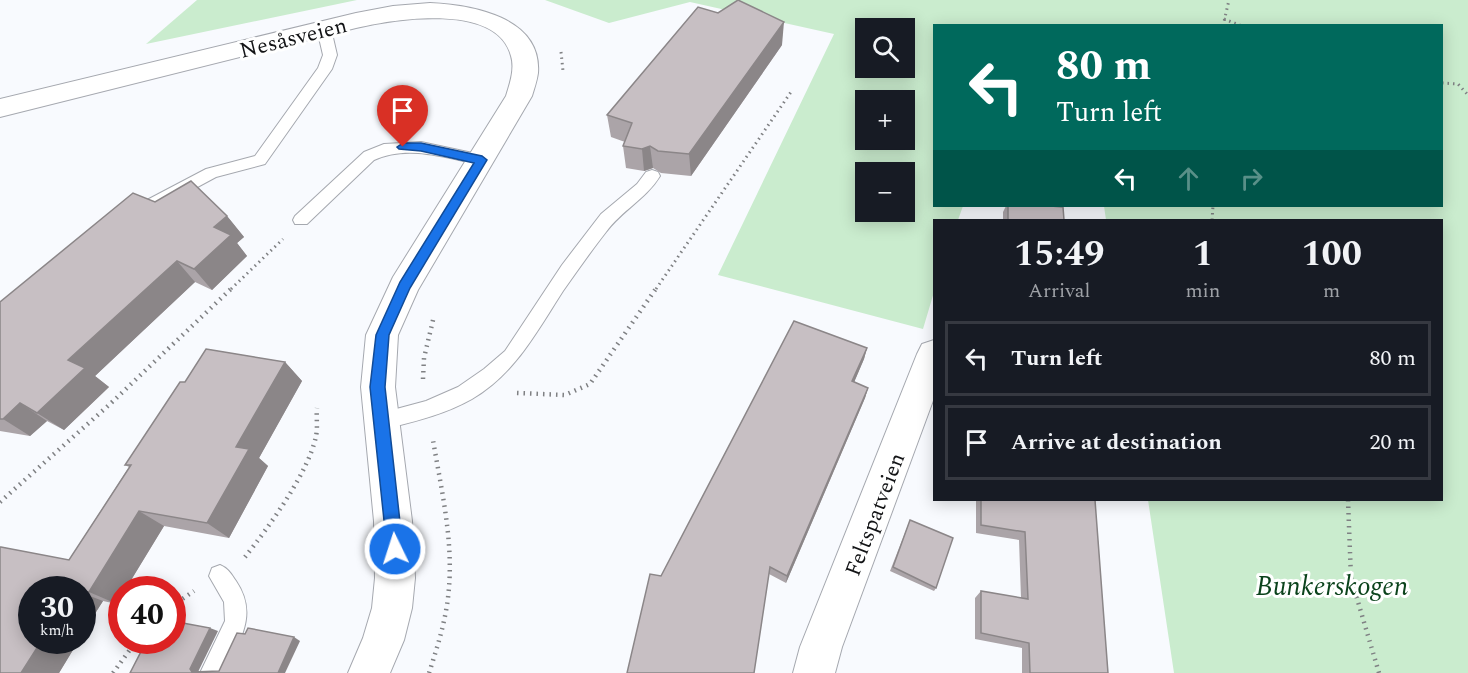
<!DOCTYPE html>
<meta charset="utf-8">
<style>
:root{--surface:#171b24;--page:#242831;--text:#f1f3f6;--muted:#9ea1a6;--line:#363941}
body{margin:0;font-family:Spectral,serif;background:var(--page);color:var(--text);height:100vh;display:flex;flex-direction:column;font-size:22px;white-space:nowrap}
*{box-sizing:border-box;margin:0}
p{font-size:20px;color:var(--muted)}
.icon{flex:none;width:33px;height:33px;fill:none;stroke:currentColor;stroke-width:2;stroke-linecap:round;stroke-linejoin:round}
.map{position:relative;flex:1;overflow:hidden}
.details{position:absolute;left:933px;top:219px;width:510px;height:282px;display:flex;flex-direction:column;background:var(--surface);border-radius:0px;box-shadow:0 3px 15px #0003}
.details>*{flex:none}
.top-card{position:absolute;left:933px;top:24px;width:510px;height:183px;border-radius:0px;box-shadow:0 3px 15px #0003;background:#00695c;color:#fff;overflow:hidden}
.controls{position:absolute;left:855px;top:18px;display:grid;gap:12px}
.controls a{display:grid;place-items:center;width:60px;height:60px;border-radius:0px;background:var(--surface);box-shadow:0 3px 15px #0003;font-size:30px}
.speed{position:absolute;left:18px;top:576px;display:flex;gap:12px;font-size:30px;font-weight:700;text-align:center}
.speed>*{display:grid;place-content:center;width:78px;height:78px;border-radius:50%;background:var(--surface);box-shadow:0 3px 15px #0003;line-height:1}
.speed small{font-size:15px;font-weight:400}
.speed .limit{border:9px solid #d22;background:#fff;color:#111}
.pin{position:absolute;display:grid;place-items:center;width:51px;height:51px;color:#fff;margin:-62px -26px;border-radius:50% 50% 50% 0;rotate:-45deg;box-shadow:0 0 6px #0007}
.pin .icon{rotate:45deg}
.me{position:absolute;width:66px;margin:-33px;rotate:356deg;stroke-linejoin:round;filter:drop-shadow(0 0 4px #0008)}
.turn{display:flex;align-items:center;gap:21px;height:126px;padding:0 24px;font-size:27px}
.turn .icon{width:78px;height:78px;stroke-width:2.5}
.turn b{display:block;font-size:42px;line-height:51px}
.lanes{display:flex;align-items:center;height:57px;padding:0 24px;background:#0003;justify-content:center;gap:30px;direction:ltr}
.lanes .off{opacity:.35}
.eta{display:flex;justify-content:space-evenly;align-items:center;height:102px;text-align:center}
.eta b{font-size:36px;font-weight:700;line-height:42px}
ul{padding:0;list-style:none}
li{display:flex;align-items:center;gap:18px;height:75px;margin:0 12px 9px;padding:0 12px;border:3px solid var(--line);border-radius:0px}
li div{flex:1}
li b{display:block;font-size:22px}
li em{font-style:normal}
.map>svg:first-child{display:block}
.green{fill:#caecce;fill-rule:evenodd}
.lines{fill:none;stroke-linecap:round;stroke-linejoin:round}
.service-casing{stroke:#a5a8af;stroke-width:2}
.minor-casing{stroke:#a5a8af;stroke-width:2}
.tertiary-casing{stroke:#a5a8af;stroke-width:2}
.path-far1{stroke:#7f8083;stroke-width:3;stroke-dasharray:1.5 4;stroke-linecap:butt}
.path{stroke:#7f8083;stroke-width:4.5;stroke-dasharray:1.5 5;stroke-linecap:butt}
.service{fill:#fff;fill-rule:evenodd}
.minor{fill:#fff;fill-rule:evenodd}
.tertiary{fill:#fff;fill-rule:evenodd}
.wall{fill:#aba4a8}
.shaded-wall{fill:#8b8688}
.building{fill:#c7bfc3;stroke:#8b8688;stroke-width:1.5}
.route{fill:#1a73e8;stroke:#114b97;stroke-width:1.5}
.labels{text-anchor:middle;stroke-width:6;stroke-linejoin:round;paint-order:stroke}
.street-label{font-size:22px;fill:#131416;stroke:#fff}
.near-park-label{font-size:27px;font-style:italic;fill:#0b431c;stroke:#fff}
</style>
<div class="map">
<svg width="1468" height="673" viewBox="0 0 1468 673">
<rect width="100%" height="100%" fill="#f8fafe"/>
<g class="green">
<path d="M197,0h160l-211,44z"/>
<path d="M545,0h923v673h-294l-26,-173h294v-280h-336l-2,-14h338v-180h-508v180h29l-5,14h-24v72l-11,37 -205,-54 116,-241 -144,-32 -81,21zM866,28h38v40h-38zM866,100h38v40h-38zM866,172h38v40h-38z"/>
</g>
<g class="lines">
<defs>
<g id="service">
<path d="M324,25l7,4 6,26 -5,14 -67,95 -49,13 -76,41h-12l-2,-4 2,-4 78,-41 49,-13 63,-88 5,-13 -6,-26z"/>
<path d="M421,142l61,13 5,1 3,4 -3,4 -5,1c-35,-7 -74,-21 -108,-5l-67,64h-12l-2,-4 2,-4 69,-64 20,-8z"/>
<path d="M652,170l6,2 2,4c-14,23 -39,35 -54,56 -15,19 -29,39 -43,59 -26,40 -48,83 -91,108 -28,16 -60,23 -91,31l-7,-3 -3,-6 3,-6 52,-14 32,-14 26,-18 21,-18 57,-86 39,-51 36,-30 9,-12z"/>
<path d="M220,565c9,4 11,9 16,16 23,34 3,60 -12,92h-24l25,-52 -1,-19 -15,-26 3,-8z"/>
</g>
<path id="minor" d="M934,340v58l-92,249 -7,26h-42l7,-26 117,-293 5,-10z"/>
<path id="tertiary" d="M430,3c42,2 112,14 108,70 -1,8 -4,16 -6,23l-114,194 -20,45 -3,52 17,134 3,57 -3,30 -8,32 -14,33h-42l15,-35 9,-30 3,-30 -1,-57 -13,-134 5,-52 27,-58 113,-181c4,-13 9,-27 5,-40 -14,-54 -117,-37 -155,-28l-356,89v-18l356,-86 37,-7z"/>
</defs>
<use href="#service" class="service-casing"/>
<use href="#minor" class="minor-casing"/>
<use href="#tertiary" class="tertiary-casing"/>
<g class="path-far1">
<path d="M1224,19l18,7"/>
<path d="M1223,26l6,-26"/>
<path d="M561,52l2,19"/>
<path d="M1442,83l16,1 10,11"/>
<path d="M1212,220l1,-14"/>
<path d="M231,289l52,-50"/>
<path d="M656,289l135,-197"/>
</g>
<g class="path">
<path d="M423,379l1,-21 10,-42"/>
<path d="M517,393l48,2 25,-11 67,-97"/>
<path d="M1348,500l3,78 28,95"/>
<path d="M0,502l109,-97 124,-118"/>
<path d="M245,557c23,-29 64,-85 71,-121 2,-9 0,-19 1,-28"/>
<path d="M172,606l22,-15"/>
<path d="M113,673l24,-33"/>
<path d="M429,673c9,-28 18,-56 20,-86 4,-49 -8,-99 -16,-147"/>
</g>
<use href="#service" class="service"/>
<use href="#minor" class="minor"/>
<use href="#tertiary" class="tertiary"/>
</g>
<g class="wall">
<path d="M782,45l-91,131 -30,-3 -8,-5 -9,3 -18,-3 -3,-22 2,-4 -14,-5 -4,-22z"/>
<path d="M155,202l72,14 17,21 -7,6 10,13 -35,34 -17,-8 -100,94 14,11 -45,43 -17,-9 -17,15 -30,-5v-129z"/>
<path d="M1006,206h44l14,14h-61v-8z"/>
<path d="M867,348l-3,11 -10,23 14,6 -3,10 -79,185 -17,-9 -15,99 -93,-97z"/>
<path d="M206,349l79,13 17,19 -43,77 9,8 -39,72 -65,-12 -39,64h-3v6l-5,8 -14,-3 -21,33v-44h-50v50h47l-20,33h-59v-126h1l68,13 60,-93 -4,-2 55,-83h5z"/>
<path d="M976,500h119l13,173h-86v-25l-47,-9v-41l6,-7 40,7 -2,-58 -43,-7z"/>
<path d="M910,520l26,68 -2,3 -44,-20z"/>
</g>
<g class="shaded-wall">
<path d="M784,22l-2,23 -91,131 -2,-22z"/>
<path d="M650,146l3,22 -9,3 -2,-22z"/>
<path d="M227,216l17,21 -7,6 10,13 -35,34 -18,-21 20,-42z"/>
<path d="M177,261l18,21 -100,94 14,11 -45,43 -27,-17 31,-53z"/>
<path d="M867,348l-3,11 -14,33 2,-11z"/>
<path d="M285,362l17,19 -43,77 9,8 -39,72 -22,-15 29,-76z"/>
<path d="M868,388l-3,10 -79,185 1,-7z"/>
<path d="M20,403l27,18 -17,15 -27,-17z"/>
<path d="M139,511l25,15 -39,64h-3v6l-5,8 -28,-12z"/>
<path d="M82,593l21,8 -21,33z"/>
<path d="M210,628l8,3 -20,41h-6l-2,-3z"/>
<path d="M294,637l6,4 -15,32h-7z"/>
<path d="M42,640h37l-20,33h-38z"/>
</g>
<g class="building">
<path d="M738,0l46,22 -95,132 -31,-3 -8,-5 -8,3 -19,-3 9,-23 -25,-8 91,-108 20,6z"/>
<path d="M191,181l36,35 -13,11 17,8 -37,34 -17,-8 -109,99 17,8 -48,45 -17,-10 -17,16h-3v-117l133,-109 22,9z"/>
<path d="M1008,206h42l13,1 1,13h-56z"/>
<path d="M794,321l73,27 -15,33 16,7 -81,188 -17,-9 -16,106h-127l23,-99 11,2z"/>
<path d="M206,349l79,13 -49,85 13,2 -42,74 -68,-12 -50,81 -7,-1v-1l-8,-1 -42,1v50h10l-21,33h-21v-126h1l68,13 62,-95h-6l55,-83h5z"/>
<path d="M981,500h114l13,173h-78l-1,-30 -48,-10v-42l47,8 -3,-67 -44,-7z"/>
<path d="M910,520l43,18 -17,50 -43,-21z"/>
<path d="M172,621l38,7 -20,41 2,3 27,-1 18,-38 8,1 3,-6 46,9 -16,36h-148l17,-33h25z"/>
</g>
<path class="route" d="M403,143h18l61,13 5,4 -77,128 -21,47 -4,52 18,162 -3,6 -5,2 -6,-2 -2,-6 -17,-162 6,-52 24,-53 74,-119 -53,-12 -22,-2 -2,-2z"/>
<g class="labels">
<g class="street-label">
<text transform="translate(293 37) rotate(-14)" y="8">Nesåsveien</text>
<text transform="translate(874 514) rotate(-69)" y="8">Feltspatveien</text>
</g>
<g class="near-park-label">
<text x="1332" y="595">Bunkerskogen</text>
</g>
</g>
</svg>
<div class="controls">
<a><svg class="icon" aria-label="search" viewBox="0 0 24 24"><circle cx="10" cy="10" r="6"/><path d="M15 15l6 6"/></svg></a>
<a>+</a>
<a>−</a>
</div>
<div class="speed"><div>30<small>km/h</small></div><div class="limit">40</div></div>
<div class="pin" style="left:403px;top:147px;background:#d93025"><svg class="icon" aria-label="arrive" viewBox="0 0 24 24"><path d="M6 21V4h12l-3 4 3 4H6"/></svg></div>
<svg class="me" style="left:395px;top:549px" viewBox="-20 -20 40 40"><circle r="17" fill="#1a73e8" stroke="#fff" stroke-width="3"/><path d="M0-11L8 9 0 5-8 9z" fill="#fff"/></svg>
<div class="top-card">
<div class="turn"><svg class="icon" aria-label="left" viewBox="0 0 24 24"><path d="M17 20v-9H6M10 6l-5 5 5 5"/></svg><div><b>80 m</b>Turn left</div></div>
<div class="lanes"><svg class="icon" aria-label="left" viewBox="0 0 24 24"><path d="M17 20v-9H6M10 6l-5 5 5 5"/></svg><svg class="icon off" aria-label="ahead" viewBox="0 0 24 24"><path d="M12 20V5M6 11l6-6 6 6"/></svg><svg class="icon off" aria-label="right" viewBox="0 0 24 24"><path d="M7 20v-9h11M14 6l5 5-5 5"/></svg></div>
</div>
<section class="details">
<div class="eta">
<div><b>15:49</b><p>Arrival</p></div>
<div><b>1</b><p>min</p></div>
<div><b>100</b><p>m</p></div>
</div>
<ul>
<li><svg class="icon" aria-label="left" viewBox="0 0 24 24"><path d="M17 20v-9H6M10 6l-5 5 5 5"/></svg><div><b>Turn left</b></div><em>80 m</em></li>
<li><svg class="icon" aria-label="arrive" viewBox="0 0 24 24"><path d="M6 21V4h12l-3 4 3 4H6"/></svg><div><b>Arrive at destination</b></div><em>20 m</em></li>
</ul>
</section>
</div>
